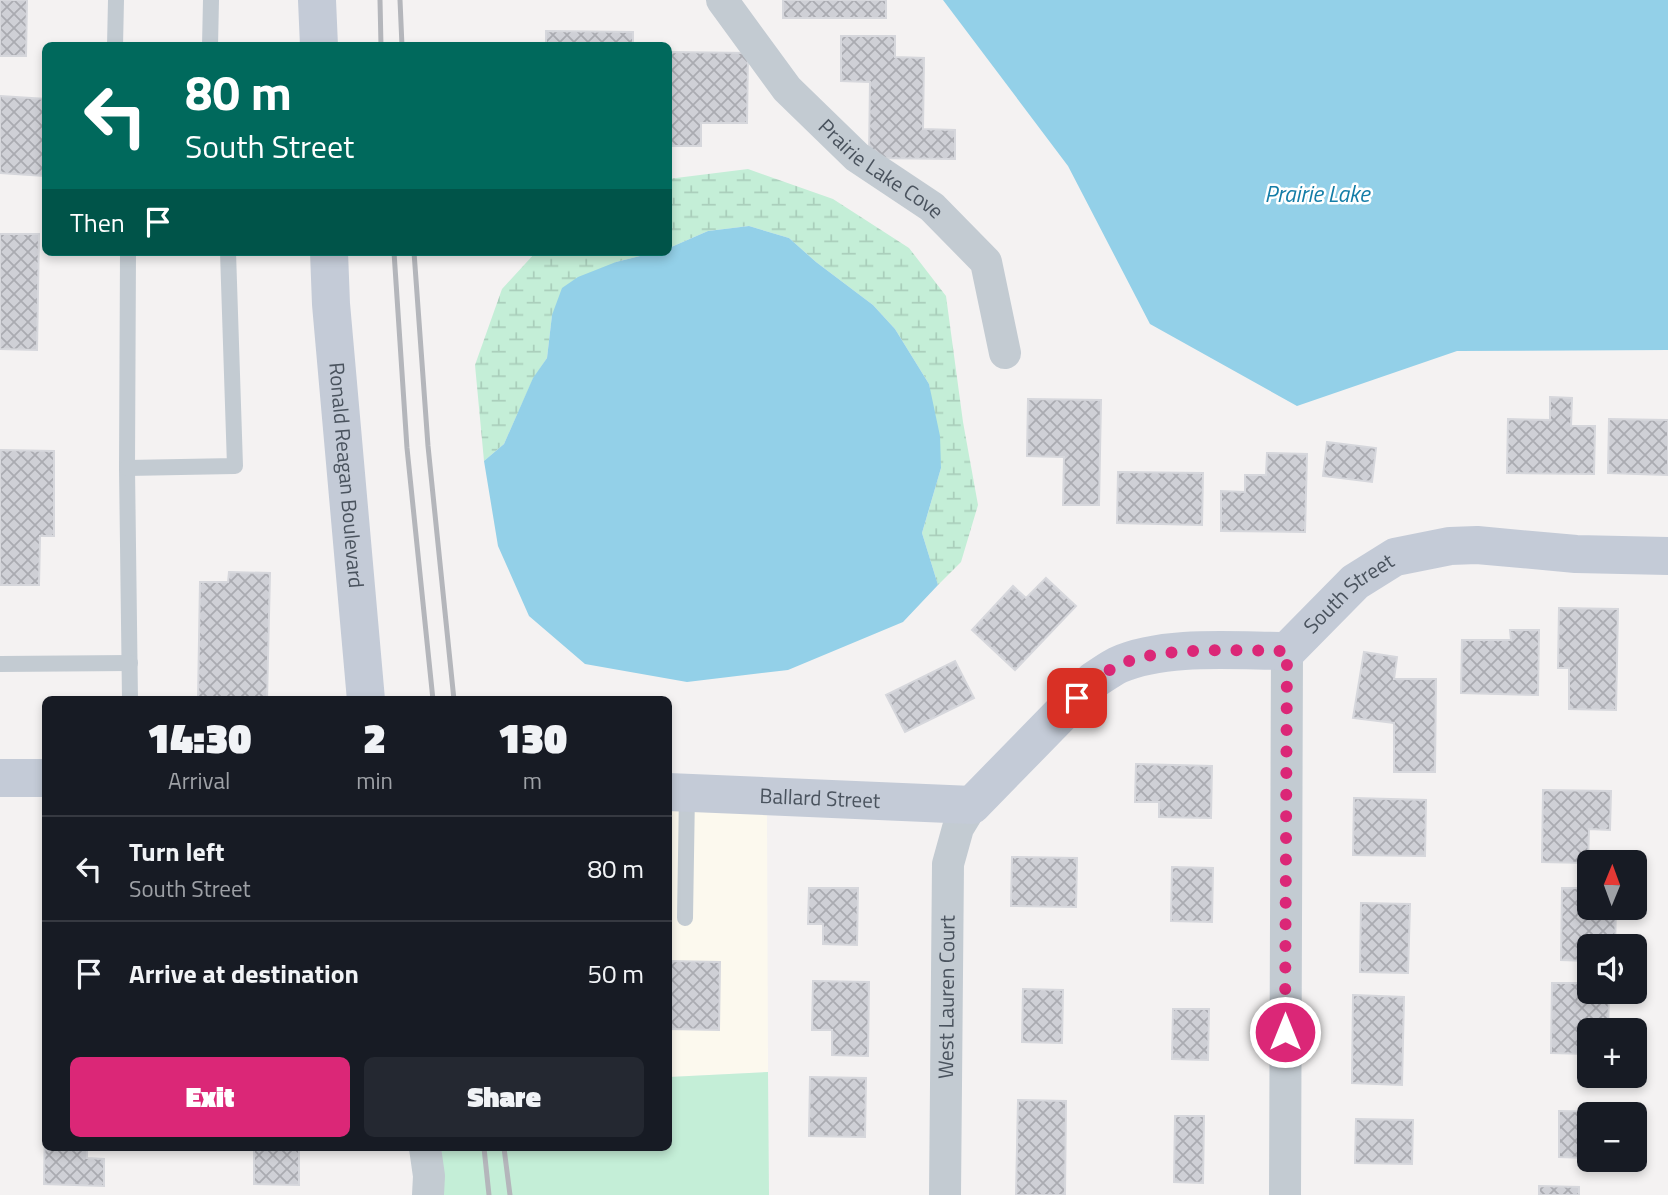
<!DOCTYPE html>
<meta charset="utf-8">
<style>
:root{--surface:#171b24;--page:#242831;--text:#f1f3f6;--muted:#9ea1a6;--line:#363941;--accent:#db2777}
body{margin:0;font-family:"Titillium Web",sans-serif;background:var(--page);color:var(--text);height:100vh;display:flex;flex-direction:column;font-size:26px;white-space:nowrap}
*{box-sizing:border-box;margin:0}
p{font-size:23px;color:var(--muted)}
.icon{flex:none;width:38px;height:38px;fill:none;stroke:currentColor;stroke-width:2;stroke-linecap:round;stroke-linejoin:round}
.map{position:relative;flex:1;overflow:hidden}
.side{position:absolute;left:42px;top:696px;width:630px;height:455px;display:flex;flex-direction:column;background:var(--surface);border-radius:10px;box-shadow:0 4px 10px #0003}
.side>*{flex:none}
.banner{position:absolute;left:42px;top:42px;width:630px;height:214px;border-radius:10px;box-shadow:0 4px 10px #0003;background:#00695c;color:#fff;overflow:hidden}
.needle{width:46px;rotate:1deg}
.controls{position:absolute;left:1577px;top:850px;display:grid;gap:14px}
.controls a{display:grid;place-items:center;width:70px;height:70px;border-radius:10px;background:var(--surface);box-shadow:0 4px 10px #0003;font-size:35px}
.pin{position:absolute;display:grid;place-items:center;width:60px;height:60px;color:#fff;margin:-30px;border-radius:14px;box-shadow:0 4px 10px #0006}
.me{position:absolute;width:77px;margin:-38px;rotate:0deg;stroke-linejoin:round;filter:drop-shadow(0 0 5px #0008)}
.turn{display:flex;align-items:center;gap:24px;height:147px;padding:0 28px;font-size:32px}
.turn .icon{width:91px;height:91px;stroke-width:2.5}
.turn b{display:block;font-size:49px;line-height:60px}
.then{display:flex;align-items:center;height:66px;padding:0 28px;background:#0003;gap:14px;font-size:26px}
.eta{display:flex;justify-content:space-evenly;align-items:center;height:119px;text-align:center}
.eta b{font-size:42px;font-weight:800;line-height:49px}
.cta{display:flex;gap:14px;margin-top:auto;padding:14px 28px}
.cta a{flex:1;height:80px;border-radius:10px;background:var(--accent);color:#fff;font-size:28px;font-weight:800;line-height:80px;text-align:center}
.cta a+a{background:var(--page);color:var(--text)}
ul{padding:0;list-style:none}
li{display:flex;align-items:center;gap:21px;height:105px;padding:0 28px;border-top:2px solid var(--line)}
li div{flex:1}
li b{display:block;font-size:26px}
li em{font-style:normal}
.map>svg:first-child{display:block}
.commercial{fill:#fcf9ee}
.grass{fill:#c4eed7}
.wetland{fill:url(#wetland-marsh)}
.water{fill:#93d0e8}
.building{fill:url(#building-cross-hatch);stroke:#d6d7dc;stroke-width:2}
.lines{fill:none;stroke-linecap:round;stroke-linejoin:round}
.lane{stroke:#c3cbd2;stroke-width:16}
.street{stroke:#c3cbd2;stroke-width:32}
.secondary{stroke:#c4cbd7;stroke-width:38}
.rail{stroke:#b4b6bb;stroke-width:5}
.route{stroke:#db2777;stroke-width:12;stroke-dasharray:0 21.6}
.labels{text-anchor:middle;stroke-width:5;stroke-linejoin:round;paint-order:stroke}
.street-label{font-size:21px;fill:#4a535e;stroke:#fff}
.water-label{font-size:23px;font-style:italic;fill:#147da7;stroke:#fff}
</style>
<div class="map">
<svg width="1668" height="1195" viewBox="0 0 1668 1195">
<defs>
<pattern id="wetland-marsh" width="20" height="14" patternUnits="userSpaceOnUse" patternTransform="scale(1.75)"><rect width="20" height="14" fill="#c4eed7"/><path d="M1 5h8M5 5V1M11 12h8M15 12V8" fill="none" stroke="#aacebb"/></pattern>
<pattern id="building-cross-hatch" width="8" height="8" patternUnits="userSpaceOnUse" patternTransform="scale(1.75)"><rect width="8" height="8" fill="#cfd0d6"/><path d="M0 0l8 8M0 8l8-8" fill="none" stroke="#aaabb1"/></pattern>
</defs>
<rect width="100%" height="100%" fill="#f4f2f2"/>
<path class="commercial" d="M669,809l98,5 1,258 -99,5z"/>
<path class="grass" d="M768,1072l1,123h-326l-2,-47h227l1,-71z"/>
<g class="wetland">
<path d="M748,169l85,30 76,49 37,48 17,126 15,83 -17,57 -23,23 -16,-52 19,-65 -12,-84 -34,-55 -22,-24 -57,-43 -27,-24 -40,-12 -41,5 -39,17 -1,-69z"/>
<path d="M536,252h120l-40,10 -64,53 -5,43 -14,21 -29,65 -20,17 -9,-96 27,-76z"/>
</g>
<g class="water">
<path d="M943,0h725v350l-211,1 -160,55 -147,-82 -82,-158z"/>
<path d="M749,226l40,12 27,24 57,43 22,24 34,55 11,52 1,32 -19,65 16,52 -35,37 -115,48 -101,12 -102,-18 -56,-48 -31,-70 -14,-85 20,-17 29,-66 14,-20 5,-43 10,-27 16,-11 38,-15 40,-10h12l1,-4 39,-17z"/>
</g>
<g class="building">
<path d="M0,0h27l-1,56h-26z"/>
<rect x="783" y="0" width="103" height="18"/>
<path d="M546,31l87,1v14h-87z"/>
<path d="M841,36h54v21l29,1 -1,71 32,1v29l-86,-1 1,-76 -29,-1z"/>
<path d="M668,52l80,1 -1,70h-46v23h-33z"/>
<path d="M0,96l46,3 -2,77 -44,-3z"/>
<path d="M0,234h39l-2,116 -37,-1z"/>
<path d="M1550,397l22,1 -1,28h24l-1,48 -87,-1 1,-54 42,1z"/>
<path d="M1028,399l73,1 -2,105h-36l1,-48 -37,-1z"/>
<path d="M1609,419l59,1v55l-60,-2z"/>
<path d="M1327,442l49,6 -4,34 -49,-6z"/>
<path d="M0,450l54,1v85h-14l-1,49h-39z"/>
<path d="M1267,453l40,1 -2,78 -84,-1v-40l24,1v-17h21z"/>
<path d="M1118,472l85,1 -1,52 -85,-2z"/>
<path d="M229,572l41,1 -3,127h-69l2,-118h28z"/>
<path d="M1046,578l30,28 -61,64 -43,-40 41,-44 13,12z"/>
<path d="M1559,608l59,1 -2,101 -47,-1v-41h-11z"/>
<path d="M1510,630h29l-1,65 -77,-2 1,-53h49z"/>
<path d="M1364,652l33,5 -3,22h42l-1,93h-41v-49l-41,-5z"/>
<path d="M955,661l19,37 -69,34 -19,-37z"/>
<path d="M1136,764l76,2 -1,52 -52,-1v-15h-24z"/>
<path d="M1543,790l68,1 -1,39 -21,-1 -1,34 -46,-1z"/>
<path d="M1354,798l72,2 -1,56 -72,-1z"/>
<path d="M1012,857l65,1 -1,49 -65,-1z"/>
<path d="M1172,867l41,1 -1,54 -41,-1z"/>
<path d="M809,888h49l-1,57 -34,-1v-20h-15z"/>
<path d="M1562,888h27v20h27l-1,39h-26v14l-28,-1z"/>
<path d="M1361,903l49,1 -2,69 -48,-1z"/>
<path d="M668,961l52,1 -1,68 -51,-1z"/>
<path d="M813,981l56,1 -1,74 -36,-1v-25h-20z"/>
<path d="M1552,983h37v9h20l-1,39h-19v23l-38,-1z"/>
<path d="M1023,989l40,1 -1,53 -40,-1z"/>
<path d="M1353,995l51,2 -2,88 -50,-2z"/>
<path d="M1173,1009h36l-1,51 -36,-1z"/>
<path d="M810,1077l56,1 -1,59 -56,-1z"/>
<path d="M1018,1100l48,1 -1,94h-49z"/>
<path d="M1559,1111l49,1v3h-19v43l-30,-1z"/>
<path d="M45,1116l1,32h41v10l17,1v27l-60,-2z"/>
<path d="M1175,1116h29l-1,67 -29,-1z"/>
<path d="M1356,1119l57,1 -1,44 -57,-1z"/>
<path d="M254,1148h89v2l-44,-1v36l-45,-1z"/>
<path d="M1539,1186l40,1v8h-40z"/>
</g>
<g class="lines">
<g class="lane">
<path d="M115,46l1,-46"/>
<path d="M210,46l1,-46"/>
<path d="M128,252l-1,216 3,232"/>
<path d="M127,468l108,-2 -7,-214"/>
<path d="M0,664l130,-1"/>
<path d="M685,918l2,-125"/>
</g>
<g class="street">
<path id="s1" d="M722,0l65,89 70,68 75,50 54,55 19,91"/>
<path d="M425,1148l4,28 -1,19"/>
<path id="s2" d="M945,1195l3,-331 10,-36 14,-23"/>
<path d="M1285,1195l2,-544"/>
</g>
<g class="secondary">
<path d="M317,0l2,46"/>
<path id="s3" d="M329,252l2,52 35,396"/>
<path d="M0,778h46"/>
<path id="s4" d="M668,792l304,13 122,-125c8,-5 16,-11 24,-15 47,-21 119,-14 169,-14l68,-69 40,-25 55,-11 27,-1 99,9 92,2"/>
</g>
<g class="rail">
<path d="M380,0l1,46"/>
<path d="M400,0l2,46"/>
<path d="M394,252l13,196 26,252"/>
<path d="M414,252l14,194 26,254"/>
<path d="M484,1148l5,47"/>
<path d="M504,1148l6,47"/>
</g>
</g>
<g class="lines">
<path class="route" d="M1077,698c12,-13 23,-23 38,-31 40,-22 126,-16 172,-16l-2,381"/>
</g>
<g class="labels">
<g class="street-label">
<text dy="7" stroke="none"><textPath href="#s1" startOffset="234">Prairie Lake Cove</textPath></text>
<text dy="7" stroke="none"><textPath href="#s3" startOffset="224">Ronald Reagan Boulevard</textPath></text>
<text dy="7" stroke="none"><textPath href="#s4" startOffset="763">South Street</textPath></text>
<text dy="7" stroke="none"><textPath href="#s4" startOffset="152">Ballard Street</textPath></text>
<text dy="7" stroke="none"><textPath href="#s2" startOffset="198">West Lauren Court</textPath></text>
</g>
<g class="water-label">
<text x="1317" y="202">Prairie Lake</text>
</g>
</g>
</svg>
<div class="controls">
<a><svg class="needle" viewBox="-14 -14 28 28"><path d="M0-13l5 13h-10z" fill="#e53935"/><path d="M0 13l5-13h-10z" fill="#9ea1a6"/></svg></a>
<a><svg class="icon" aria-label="sound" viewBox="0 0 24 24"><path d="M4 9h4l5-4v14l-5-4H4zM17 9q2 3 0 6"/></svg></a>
<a>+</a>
<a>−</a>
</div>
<div class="pin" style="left:1077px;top:698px;background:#d93025"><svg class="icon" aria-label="arrive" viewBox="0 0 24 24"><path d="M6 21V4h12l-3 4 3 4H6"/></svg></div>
<svg class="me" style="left:1285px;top:1032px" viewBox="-20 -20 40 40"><circle r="17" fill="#db2777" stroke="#fff" stroke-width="3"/><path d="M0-11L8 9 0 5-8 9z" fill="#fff"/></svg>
<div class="banner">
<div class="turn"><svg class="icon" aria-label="left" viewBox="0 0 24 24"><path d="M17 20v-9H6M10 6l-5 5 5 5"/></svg><div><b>80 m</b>South Street</div></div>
<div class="then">Then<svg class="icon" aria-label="arrive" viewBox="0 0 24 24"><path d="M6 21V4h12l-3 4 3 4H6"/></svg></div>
</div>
<section class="side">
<div class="eta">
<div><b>14:30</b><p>Arrival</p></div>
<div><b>2</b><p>min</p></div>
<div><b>130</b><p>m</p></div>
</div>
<ul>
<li><svg class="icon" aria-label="left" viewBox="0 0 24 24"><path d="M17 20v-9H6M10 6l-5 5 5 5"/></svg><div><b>Turn left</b><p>South Street</p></div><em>80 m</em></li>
<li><svg class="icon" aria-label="arrive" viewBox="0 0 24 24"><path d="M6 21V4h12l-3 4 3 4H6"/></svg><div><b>Arrive at destination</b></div><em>50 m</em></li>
</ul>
<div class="cta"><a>Exit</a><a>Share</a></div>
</section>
</div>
